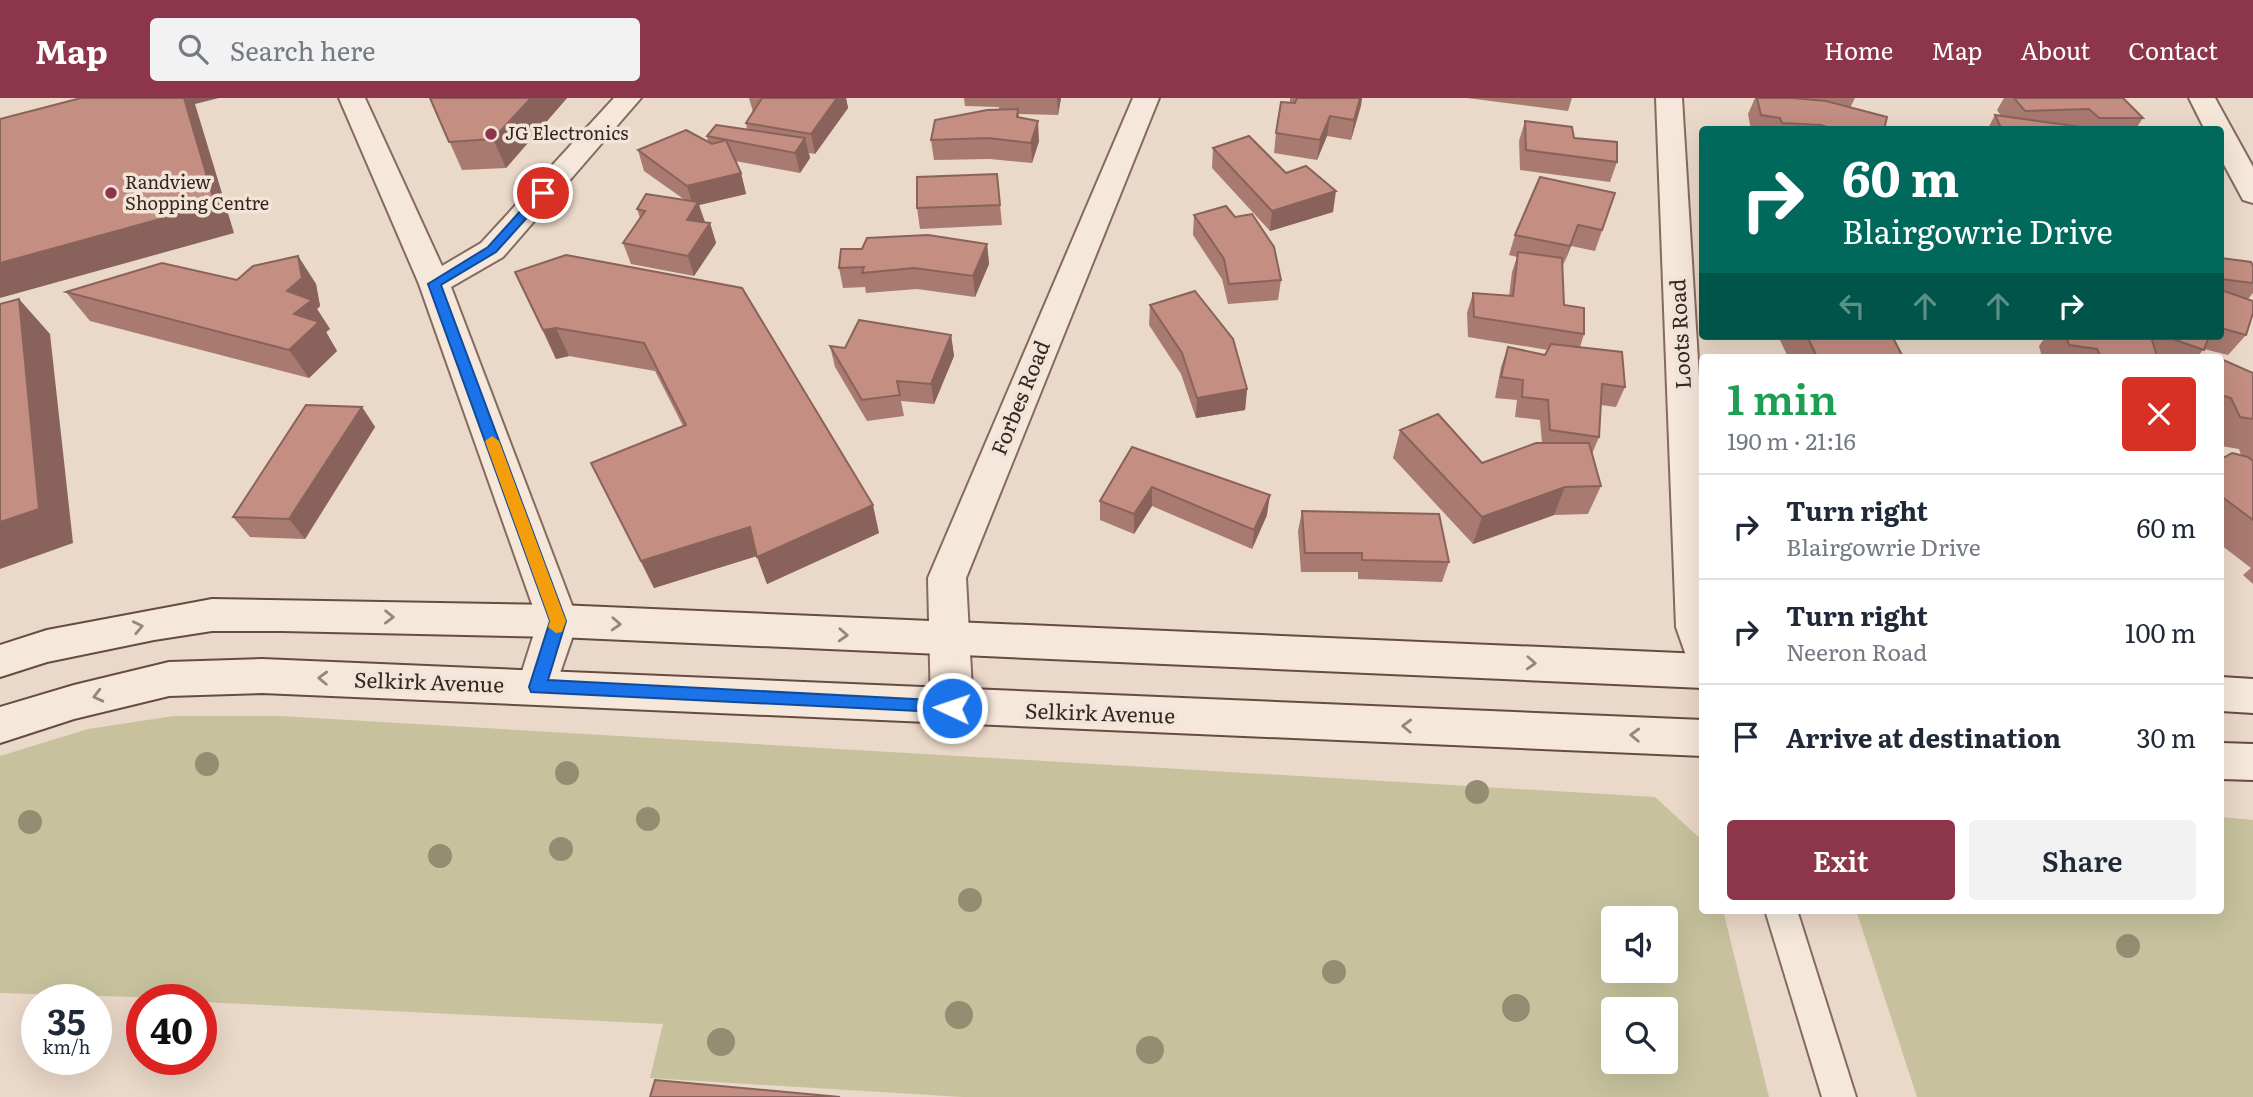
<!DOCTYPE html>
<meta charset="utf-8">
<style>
:root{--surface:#fff;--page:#f2f2f3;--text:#1f2937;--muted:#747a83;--line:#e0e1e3;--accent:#8c354b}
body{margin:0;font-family:Literata,serif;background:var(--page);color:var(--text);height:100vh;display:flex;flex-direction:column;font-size:26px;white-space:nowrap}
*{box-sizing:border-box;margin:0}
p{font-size:23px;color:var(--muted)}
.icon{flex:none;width:38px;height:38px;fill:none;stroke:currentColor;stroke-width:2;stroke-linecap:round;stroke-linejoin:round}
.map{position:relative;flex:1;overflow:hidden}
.drawer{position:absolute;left:1699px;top:256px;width:525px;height:560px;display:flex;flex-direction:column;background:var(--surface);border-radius:7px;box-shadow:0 7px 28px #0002}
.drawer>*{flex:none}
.guide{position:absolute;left:1699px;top:28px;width:525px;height:214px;border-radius:7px;box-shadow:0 7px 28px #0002;background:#00695c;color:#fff;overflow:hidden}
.controls{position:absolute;left:1601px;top:808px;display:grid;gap:14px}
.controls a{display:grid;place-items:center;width:77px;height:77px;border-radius:7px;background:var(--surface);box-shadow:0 7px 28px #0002;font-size:35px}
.speed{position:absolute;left:21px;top:886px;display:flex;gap:14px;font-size:35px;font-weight:700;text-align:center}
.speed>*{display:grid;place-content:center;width:91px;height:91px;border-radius:50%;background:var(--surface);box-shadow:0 7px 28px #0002;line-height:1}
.speed small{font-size:18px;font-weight:400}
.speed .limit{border:10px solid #d22;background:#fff;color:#111}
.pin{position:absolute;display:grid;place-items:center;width:60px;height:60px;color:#fff;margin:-30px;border:4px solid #fff;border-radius:50%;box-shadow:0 2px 7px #0007}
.me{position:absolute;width:77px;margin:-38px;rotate:273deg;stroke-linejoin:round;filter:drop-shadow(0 0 5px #0008)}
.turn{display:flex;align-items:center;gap:24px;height:147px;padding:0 28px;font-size:32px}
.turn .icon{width:91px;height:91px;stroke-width:2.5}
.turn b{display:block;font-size:49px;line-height:60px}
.lanes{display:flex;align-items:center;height:66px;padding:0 28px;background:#0003;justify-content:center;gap:35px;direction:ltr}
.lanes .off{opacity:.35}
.round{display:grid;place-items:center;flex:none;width:74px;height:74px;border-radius:7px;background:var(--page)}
.overview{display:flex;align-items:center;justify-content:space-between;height:119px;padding:0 28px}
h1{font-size:42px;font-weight:600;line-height:52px;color:#1e9e55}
.action{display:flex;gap:14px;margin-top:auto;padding:14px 28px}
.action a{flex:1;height:80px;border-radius:7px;background:var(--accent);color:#fff;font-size:28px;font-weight:600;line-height:80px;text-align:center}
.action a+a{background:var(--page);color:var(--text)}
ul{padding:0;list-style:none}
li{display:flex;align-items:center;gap:21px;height:105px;padding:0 28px;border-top:2px solid var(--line)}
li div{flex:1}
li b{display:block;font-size:26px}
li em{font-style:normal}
header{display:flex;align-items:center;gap:42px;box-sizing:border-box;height:98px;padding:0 35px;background:var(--accent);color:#fff}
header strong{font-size:33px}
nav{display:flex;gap:38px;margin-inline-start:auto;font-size:24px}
.search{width:490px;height:63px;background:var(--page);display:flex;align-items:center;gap:18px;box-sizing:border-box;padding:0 24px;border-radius:7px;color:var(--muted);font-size:26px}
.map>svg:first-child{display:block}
.green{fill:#c7c29d;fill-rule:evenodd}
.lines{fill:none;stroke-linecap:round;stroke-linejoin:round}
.lane-casing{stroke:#846a5f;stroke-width:4}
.street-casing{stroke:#846a5f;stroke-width:4}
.secondary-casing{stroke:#664b42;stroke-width:4}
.lane{fill:#f5e7da;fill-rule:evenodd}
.street{fill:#f5e7da;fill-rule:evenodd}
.secondary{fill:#f5e7da;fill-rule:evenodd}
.tree{fill:#958d71}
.wall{fill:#a97a70}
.shaded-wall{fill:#89635b}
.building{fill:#c48e82;stroke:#89635b;stroke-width:2}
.oneway{stroke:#96867e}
.route{fill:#1a73e8;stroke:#114b97;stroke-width:2}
.slow{fill:#f59e0b}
.poi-dot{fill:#8c354b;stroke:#f2e4d7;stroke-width:2.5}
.labels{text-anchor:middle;stroke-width:7;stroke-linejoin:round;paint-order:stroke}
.far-poi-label{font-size:18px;fill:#362621;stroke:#f2e4d7;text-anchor:start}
.street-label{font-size:21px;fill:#362621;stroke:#f2e4d7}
</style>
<header>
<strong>Map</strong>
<div class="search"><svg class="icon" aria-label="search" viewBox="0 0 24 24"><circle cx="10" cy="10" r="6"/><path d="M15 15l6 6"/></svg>Search here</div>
<nav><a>Home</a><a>Map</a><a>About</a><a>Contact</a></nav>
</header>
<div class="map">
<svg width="2253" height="999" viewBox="0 0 2253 999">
<rect width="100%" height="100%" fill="#ead8c8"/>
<g class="green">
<path d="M174,618h106l1375,81 48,44v69h20l46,187h-807l-312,-19 13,-54 -462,-22v-3l-201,-6v-237l88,-27zM1614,821h52v52h-52zM1614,912h52v52h-52z"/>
<path d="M2221,719l32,3v277h-336l-61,-187h365z"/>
</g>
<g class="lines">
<defs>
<path id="lane" d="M1765,812h32l59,187h-34z"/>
<g id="street">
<path d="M339,0h26l77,168 39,-23 133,-145h27l-138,159 -52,30 127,334 -27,78 -14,5 -14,-5 -6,-12 21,-66 -119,-337z"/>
<path d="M1133,0h26l-193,480 7,130 -6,12 -15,5 -15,-5 -6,-12 -3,-130z"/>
<path d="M1656,0h26l21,345v226l-14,-5 -13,-37z"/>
<path d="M2189,0h26l38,69v36l-10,-3 -22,-41v-29h-16z"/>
</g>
<g id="secondary">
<path d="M212,501l346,6 1145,49v34l-1145,-51 -276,-6h-70l-58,9 -107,22 -47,15v-32l47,-15z"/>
<path d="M262,561l1441,61v36l-1441,-63 -93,3 -95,23 -74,24v-36l74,-22 95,-23z"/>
<path d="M2221,579l32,2v34l-32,-2z"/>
<path d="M2221,645l32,1v36l-32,-1z"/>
</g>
</defs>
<use href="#lane" class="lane-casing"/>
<use href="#street" class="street-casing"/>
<use href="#secondary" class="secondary-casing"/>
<use href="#lane" class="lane"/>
<use href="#street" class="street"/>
<use href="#secondary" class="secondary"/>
</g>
<g class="tree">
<circle cx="207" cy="666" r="12"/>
<circle cx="567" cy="675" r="12"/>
<circle cx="1477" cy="694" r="12"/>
<circle cx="648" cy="721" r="12"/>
<circle cx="30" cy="724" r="12"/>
<circle cx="561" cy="751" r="12"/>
<circle cx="440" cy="758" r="12"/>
<circle cx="970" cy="802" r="12"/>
<circle cx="2128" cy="848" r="12"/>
<circle cx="1334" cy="874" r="12"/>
<circle cx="1516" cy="910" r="14"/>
<circle cx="959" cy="917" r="14"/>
<circle cx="721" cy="944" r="14"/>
<circle cx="1150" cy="952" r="14"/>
</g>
<g class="wall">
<path d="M430,0h137l-61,70 -44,2z"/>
<path d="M749,0h97l2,10 -33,46 -6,-1 1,5 -10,15 -65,-12 6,12 5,21 -47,11 5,17 6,1 6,20 -22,33 -63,-12 -8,-21 17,-25 -3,-9 48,-9 -41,-29 -6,-21 70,-8 -1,-6 40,-7 -1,-6 7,-11z"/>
<path d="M964,0h97l-3,17 -39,-1v4l20,23 -7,22 -42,-4 -56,1 -3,-20 68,-31v-2l-34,-1z"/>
<path d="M1290,0h72l-11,42 -24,-4 -10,24 -43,-7 2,-20 14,-30z"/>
<path d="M1467,0h105l-4,13z"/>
<path d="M1755,0h100l-5,10 34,22h-133l-3,-16z"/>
<path d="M2004,0h119l20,20 -8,12h-148l8,-15 6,1 -4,-6z"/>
<path d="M1525,23l49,17 43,24 -7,20 -90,-12 -1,-29z"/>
<path d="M1213,50l120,64 -63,19 -58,-63z"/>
<path d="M997,76l5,51 -82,4 -3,-21z"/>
<path d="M1615,95l-20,58 -24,-5 -9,21 2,38 20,29 -4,13 45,40 -9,20 -15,-2 -2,32 -7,17 9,32 -13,28 -34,1 -81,29 -80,-86 7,-28 82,33 60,-20 -2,-23 -25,-3 2,-17 -22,-2 6,-31 7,-20 37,8 3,-5 -80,-13 -1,-24 6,-20 36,3 3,-24 5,-15 -8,-2 6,-20z"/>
<path d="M1194,117l87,65 -3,20 -50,4 -6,-25 -29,-44z"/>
<path d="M987,146l2,20 -14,33 -58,-8 -51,4 -1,-6 -22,1 -4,-20 23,-19z"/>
<path d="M566,157l313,278 -112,51 -10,-28 -103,32 -63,-125 92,-37 -28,-55 -86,-15 -13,3 -41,-87z"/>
<path d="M298,158l18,28 4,22 -3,3 13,20 -4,3 11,19 -28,27 -219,-57 -24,-29 171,-12z"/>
<path d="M2221,160l32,8v27l-5,6 -2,36 -18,20 -24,-6 -7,8h-155l-3,-11 7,-10h175z"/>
<path d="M1150,207l97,84 -2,21 -49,8 -15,-44 -32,-49z"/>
<path d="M951,237l3,21 -20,48 -33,-3 3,15 -37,5 -32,-54 -5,-21 15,2z"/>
<path d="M1778,238h114l11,21h-115z"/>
<path d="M2221,261l32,14v211l-10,-9 8,-7 -30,-23v-86l20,-4 -2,-6 -18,-3z"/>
<path d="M362,309l13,20 -70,112 -55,-2 -17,-20z"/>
<path d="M1132,349l135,68 -15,34 -100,-43 -18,28 -34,-14v-19z"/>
<path d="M1302,413l147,51 -7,20 -84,-3v-7h-57l-3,-41z"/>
</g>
<g class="shaded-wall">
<path d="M184,0h35l-24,6 39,129 -234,65v-35z"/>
<path d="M531,0h36l-61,70 -13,-29z"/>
<path d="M837,0h9l2,10 -33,46 -4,-20z"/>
<path d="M1057,0h4l-3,17z"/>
<path d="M1360,0h2l-1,8 -10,34 3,-20z"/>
<path d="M1330,18l-3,20 -10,24 3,-20z"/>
<path d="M1038,23l1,20 -7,22 -1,-20z"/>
<path d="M805,40l5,20 -10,15 -5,-20z"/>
<path d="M741,75l5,21 -47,11 6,17 -18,-2 6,-14 -6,-20z"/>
<path d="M1336,93l-3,21 -63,19 2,-20z"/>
<path d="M710,125l6,20 -22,33 -6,-20z"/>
<path d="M1578,127l-7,21 -8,21 7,-21z"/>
<path d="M987,146l2,20 -14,33 -2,-21z"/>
<path d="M298,158l18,28 4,22 -3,3 13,20 -4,3 11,19 -28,27 -20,-28 5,-36 -7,-23z"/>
<path d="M19,201l31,35 23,209 -73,26v-47z"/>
<path d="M556,230l13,28 -13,3 -13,-29z"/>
<path d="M951,237l3,21 -20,48 -3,-20z"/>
<path d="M1247,291l-2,21 -49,8 1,-20z"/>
<path d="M362,309l13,20 -70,112 -16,-20z"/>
<path d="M1152,389v19l-18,28v-20z"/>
<path d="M1565,389l-11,28 -81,29 9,-27z"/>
<path d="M1270,397l-3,20 -15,34 2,-19z"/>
<path d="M873,407l6,28 -112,51 -10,-27z"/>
<path d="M750,429l10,28 -106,33 -13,-27z"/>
</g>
<g class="building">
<path d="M81,0h103l31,106 -215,59v-144z"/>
<path d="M430,0h101l-38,41 -44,3z"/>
<path d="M762,0h75l-26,36 -65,-11z"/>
<path d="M1297,0h63l-6,22 -24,-4 -10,24 -44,-7 5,-31 14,1z"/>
<path d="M1757,0h35l34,3 61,16 -3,13h-49l-14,-5 -39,-2 -2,-5 -19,-3z"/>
<path d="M2014,0h109l20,20h-44l-10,-9 -64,2z"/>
<path d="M1018,11l-1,8 21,4 -7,22 -43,-5 -57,2 4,-20 52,-10z"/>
<path d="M1995,17l108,15h-101z"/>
<path d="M1525,23l47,6 2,11 43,4v20l-91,-12z"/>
<path d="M716,27l89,13 -10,15 -88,-17z"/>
<path d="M686,32l26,14 14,-4 15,33 -54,13 -49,-36z"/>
<path d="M1249,38l37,37 20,-7 30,25 -64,20 -59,-63z"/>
<path d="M997,76l3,31 -83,3v-31z"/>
<path d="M1540,79l75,16 -13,37 -24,-5 -8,21 -55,-11z"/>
<path d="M646,96l52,8 -11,18 23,3 -22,33 -65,-13 22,-32 -8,-2z"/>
<path d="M1226,108l9,11 17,-3 22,33 7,33 -52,4 -5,-25 -30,-44z"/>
<path d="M928,137l59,9 -14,32 -59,-8 -52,5 2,-6 -25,1 2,-19h21l5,-11z"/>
<path d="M1518,154l44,6 2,47 20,3v26l-110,-17 -1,-24 40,3z"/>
<path d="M566,157l176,33 131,217 -116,52 -7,-30 -109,34 -50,-98 95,-38 -42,-82 -88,-15 -13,2 -28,-58z"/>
<path d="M298,158l4,22 -15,13 25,9 -18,14 25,8 -30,28 -223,-58 96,-29 75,17 16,-14z"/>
<path d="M2221,160l30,4 2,4v17l-32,-4z"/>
<path d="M2221,192l32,11v12l-7,22 -25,-7z"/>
<path d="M1195,193l38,48 14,50 -50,9 -15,-45 -32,-48z"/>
<path d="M19,201l20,210 -39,13v-218z"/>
<path d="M859,222l92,15 -20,49 -34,-3 3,14 -38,5 -32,-54 15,2z"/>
<path d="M1807,238h85l11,21h-86z"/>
<path d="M2066,238h72l13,1 6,19 3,1h-59l-4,-8 -28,-4z"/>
<path d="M2164,238h45l-5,14z"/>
<path d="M1551,246l71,8 3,35 -23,-3 -3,53 -49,-7 -2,-30 -26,-3 1,-17 -22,-3 7,-30 37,8z"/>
<path d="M2221,261l32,14v46l-13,-2 -9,-19 -10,-3z"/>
<path d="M306,307l56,2 -73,112 -56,-2z"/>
<path d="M1438,316l44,49 54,-20h53l12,43 -36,1 -83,30 -82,-87z"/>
<path d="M1132,349l138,48 -16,35 -102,-43 -18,27 -34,-13z"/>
<path d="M2232,355l16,4 5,4v59l-32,-24v-37z"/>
<path d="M1302,413l137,3 10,48 -87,-2v-7h-57z"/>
<path d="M655,982l185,17h-190z"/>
</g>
<defs><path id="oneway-chevron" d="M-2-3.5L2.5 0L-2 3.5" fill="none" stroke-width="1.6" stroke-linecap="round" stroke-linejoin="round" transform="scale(1.75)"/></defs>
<g class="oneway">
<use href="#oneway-chevron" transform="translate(389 519) rotate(1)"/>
<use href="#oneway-chevron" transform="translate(616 526) rotate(3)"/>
<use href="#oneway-chevron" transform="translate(138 529) rotate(-12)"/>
<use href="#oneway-chevron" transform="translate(843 537) rotate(3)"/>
<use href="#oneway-chevron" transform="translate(1531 565) rotate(3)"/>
<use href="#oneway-chevron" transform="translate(323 580) rotate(-178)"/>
<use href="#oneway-chevron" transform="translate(98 598) rotate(166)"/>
<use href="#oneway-chevron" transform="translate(1407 628) rotate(-178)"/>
<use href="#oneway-chevron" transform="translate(1635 637) rotate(-178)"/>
</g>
<path class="route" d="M539,92l10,3 -53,59 -55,33 125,336 -18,59 404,21 6,2 3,5 -3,5 -427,-21 -2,-5 21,-66 -122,-337 60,-37z"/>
<path class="slow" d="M492,338l7,5 67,180 -4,11 -6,1 -8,-6 2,-6 -65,-180z"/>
<g class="poi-dot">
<circle cx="491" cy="36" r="7"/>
<circle cx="111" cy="95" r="7"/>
</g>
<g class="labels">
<g class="far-poi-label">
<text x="505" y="42">JG Electronics</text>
<text x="125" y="91">Randview<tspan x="125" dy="21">Shopping Centre</tspan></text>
</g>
<g class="street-label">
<text transform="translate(1681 236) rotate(-93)" y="7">Loots Road</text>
<text transform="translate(1021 300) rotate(-68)" y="7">Forbes Road</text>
<text transform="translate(429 585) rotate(2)" y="7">Selkirk Avenue</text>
<text transform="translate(1100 616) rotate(2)" y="7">Selkirk Avenue</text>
</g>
</g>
</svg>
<div class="controls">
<a><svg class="icon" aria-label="sound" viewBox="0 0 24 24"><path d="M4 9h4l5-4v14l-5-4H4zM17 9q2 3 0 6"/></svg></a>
<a><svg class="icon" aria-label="search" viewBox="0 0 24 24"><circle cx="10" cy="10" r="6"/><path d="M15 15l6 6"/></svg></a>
</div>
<div class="speed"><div>35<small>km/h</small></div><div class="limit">40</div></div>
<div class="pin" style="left:543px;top:95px;background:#d93025"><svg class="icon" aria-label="arrive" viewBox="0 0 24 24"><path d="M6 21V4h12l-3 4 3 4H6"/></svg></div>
<svg class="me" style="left:952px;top:610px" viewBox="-20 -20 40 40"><circle r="17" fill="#1a73e8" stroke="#fff" stroke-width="3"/><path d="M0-11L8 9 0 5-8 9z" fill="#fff"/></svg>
<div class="guide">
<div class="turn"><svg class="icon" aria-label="right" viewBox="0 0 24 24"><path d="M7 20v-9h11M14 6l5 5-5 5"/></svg><div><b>60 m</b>Blairgowrie Drive</div></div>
<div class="lanes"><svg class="icon off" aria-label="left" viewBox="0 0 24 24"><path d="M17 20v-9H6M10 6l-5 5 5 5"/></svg><svg class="icon off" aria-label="ahead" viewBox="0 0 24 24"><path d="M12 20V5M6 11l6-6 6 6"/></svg><svg class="icon off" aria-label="ahead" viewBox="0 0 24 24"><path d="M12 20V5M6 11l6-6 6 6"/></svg><svg class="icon" aria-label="right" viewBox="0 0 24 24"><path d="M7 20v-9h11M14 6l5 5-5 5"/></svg></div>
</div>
<section class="drawer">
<div class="overview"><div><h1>1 min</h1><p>190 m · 21:16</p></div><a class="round" style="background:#d93025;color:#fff"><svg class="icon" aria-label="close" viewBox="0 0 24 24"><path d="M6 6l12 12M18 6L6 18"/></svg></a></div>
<ul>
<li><svg class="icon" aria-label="right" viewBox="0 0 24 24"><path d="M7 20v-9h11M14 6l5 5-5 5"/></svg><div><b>Turn right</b><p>Blairgowrie Drive</p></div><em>60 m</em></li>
<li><svg class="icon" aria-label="right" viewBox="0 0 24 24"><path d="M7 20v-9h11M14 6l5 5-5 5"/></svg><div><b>Turn right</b><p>Neeron Road</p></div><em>100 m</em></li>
<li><svg class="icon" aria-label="arrive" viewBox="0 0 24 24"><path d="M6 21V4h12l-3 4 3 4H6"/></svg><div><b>Arrive at destination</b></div><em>30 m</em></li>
</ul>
<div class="action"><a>Exit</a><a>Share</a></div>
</section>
</div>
